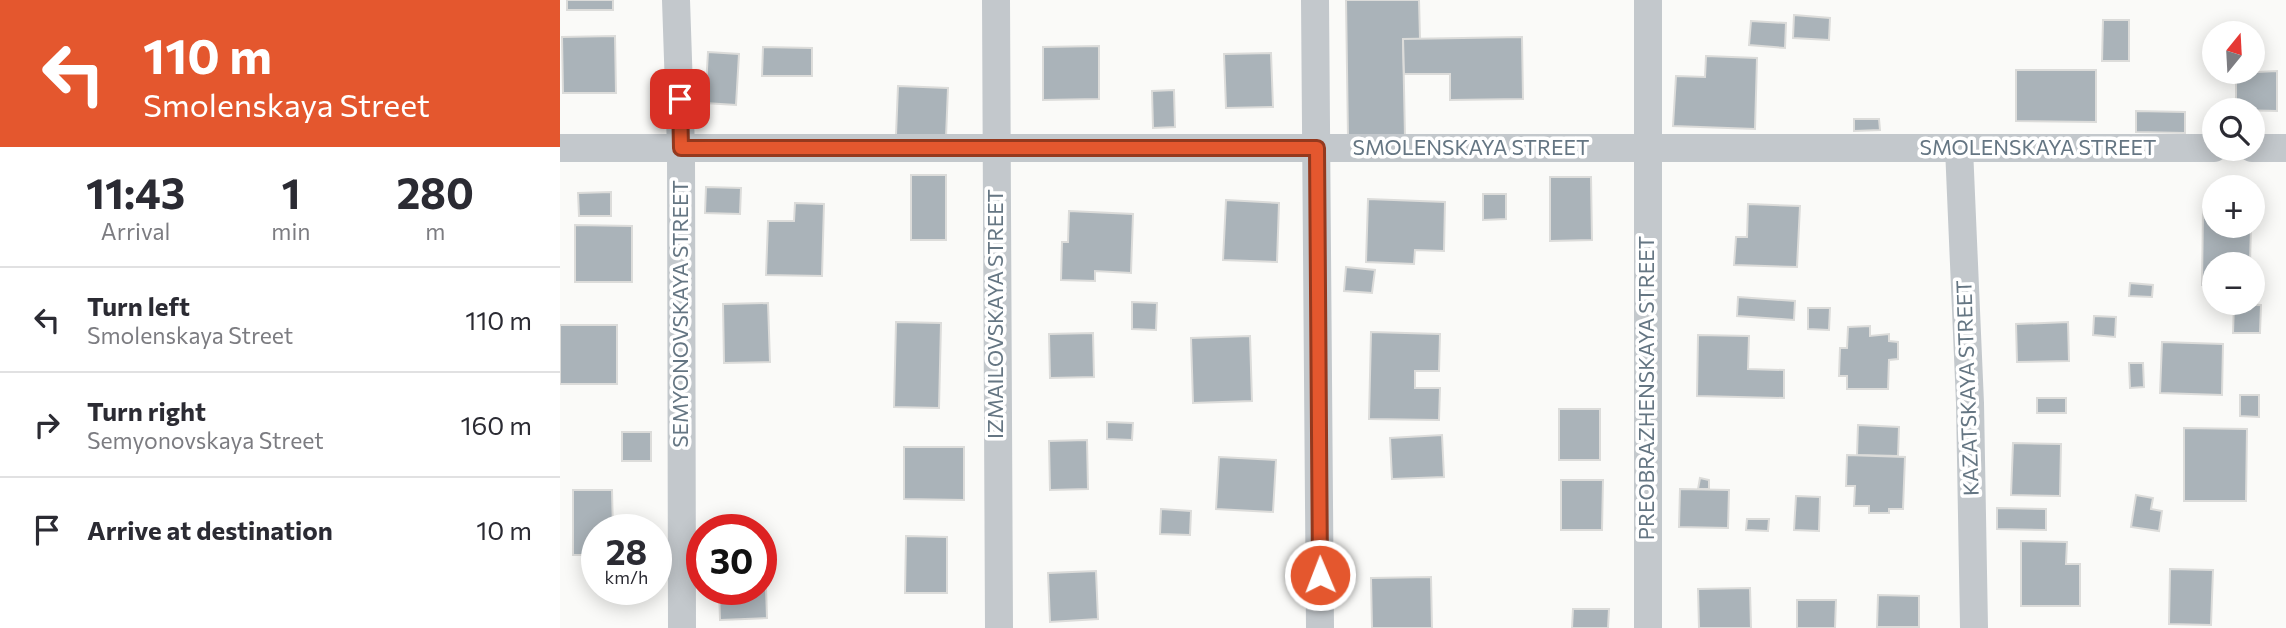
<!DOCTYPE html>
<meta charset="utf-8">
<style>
:root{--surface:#fff;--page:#f2f2f3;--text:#2b2b33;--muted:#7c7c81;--line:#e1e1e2}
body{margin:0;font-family:Commissioner,sans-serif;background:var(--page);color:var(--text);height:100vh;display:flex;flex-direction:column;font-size:26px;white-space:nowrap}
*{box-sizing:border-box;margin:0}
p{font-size:23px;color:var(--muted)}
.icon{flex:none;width:38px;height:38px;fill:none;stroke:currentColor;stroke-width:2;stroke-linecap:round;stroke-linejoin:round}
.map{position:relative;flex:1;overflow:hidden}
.sheet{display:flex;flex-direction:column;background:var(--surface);width:560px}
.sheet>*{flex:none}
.top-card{background:#e4572e;color:#fff;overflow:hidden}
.needle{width:46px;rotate:18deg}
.fabs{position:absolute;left:1642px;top:21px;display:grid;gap:14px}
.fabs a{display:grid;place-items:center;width:63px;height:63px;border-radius:50%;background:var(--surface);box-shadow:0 4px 18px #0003;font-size:35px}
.speed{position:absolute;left:21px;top:514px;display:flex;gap:14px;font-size:35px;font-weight:700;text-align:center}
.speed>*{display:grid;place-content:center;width:91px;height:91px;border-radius:50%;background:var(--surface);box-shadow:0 4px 18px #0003;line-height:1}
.speed small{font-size:18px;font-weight:400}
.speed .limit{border:10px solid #d22;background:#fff;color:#111}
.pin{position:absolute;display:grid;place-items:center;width:60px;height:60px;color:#fff;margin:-30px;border-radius:14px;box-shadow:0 4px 10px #0006}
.me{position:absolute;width:77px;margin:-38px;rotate:359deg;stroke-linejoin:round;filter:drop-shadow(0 0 5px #0008)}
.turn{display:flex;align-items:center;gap:24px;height:147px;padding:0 28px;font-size:32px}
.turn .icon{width:91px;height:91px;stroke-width:2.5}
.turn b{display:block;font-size:49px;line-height:60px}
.eta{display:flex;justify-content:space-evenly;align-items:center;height:119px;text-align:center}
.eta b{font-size:42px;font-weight:700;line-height:49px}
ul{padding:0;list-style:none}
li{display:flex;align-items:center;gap:21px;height:105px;padding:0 28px;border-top:2px solid var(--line)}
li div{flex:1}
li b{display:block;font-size:26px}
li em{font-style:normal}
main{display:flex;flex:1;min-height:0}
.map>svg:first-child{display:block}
.building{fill:#aab3b9;stroke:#dcdcda;stroke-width:2}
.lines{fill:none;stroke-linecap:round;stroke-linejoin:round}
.street{stroke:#c3c8cc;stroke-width:28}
.route-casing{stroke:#94391e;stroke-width:18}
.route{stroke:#e4572e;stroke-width:12}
.labels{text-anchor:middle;stroke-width:7;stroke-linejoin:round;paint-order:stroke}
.street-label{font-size:21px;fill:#657683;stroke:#fff}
</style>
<main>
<section class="sheet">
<div class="top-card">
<div class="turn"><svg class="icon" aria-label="left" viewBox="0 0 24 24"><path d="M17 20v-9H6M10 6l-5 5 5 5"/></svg><div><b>110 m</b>Smolenskaya Street</div></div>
</div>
<div class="eta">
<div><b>11:43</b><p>Arrival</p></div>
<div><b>1</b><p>min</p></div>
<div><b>280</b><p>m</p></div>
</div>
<ul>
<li><svg class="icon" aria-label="left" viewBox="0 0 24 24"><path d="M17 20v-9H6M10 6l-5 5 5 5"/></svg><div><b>Turn left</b><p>Smolenskaya Street</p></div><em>110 m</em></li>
<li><svg class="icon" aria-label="right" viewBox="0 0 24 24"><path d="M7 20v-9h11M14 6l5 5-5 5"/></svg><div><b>Turn right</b><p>Semyonovskaya Street</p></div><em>160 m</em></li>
<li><svg class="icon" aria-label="arrive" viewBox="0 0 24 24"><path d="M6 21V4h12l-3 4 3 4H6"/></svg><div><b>Arrive at destination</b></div><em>10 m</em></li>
</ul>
</section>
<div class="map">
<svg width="1726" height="628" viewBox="0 0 1726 628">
<rect width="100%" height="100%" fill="#fafaf8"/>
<g class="building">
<rect x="7" y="0" width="46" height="10"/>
<path d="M786,0h73l1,39h-17l2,98 -57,1z"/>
<path d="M1234,15l36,3 -1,22 -36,-2z"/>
<path d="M1543,20h26v41h-27z"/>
<path d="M1191,21l35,2 -1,25 -36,-3z"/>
<path d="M55,36l1,57h-53l-1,-56z"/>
<path d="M962,37l1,62 -73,1v-26h-46l-1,-35z"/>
<path d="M539,46v53l-56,1v-53z"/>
<path d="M203,47l49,1v28h-50z"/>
<path d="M148,52l31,2 -3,51 -31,-2z"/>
<path d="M711,53l2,54 -47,1 -2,-54z"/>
<path d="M1146,56l51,2 -2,71 -82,-3 3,-50 29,1z"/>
<path d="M1456,70h80v52l-80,-1z"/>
<path d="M1717,71v40l-41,-1v-37z"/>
<path d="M338,86l50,2 -2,49 -50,-2z"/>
<path d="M614,90l1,37 -22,1 -1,-37z"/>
<path d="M1576,111l49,1v21l-49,-1z"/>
<path d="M1294,119h25l1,11 -26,1z"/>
<rect x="351" y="175" width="35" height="65"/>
<path d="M990,177h41l1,63 -42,1z"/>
<path d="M146,187l35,1 -1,26 -35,-1z"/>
<path d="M51,192v24h-32l-1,-23z"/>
<path d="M923,194h23v25l-23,1z"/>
<path d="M808,199l77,3 -1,49 -29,-1 -1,14 -48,-2z"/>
<path d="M666,200l53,3 -2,59 -54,-2z"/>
<path d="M235,203l29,1 -2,72 -56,-1 2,-54h26z"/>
<path d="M1188,204l52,2 -3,61 -63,-2 2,-28h11z"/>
<path d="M1643,209l11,1v16h37l-1,38h-36v21h-12z"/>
<path d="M509,211l64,3 -2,59 -36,-2v10l-34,-1 1,-38h6z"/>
<path d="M15,225l57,1v56h-57z"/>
<path d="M786,267l29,3 -3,23 -28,-2z"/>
<path d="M1570,283l23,2 -1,12 -23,-1z"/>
<path d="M1178,297l57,4 -1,19 -57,-4z"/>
<path d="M572,302l25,1 -1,27 -24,-1z"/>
<path d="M208,303l2,59 -46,1 -1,-59z"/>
<path d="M1674,304l27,1 -1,28h-27z"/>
<path d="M1248,308h22l-1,22 -21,-1z"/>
<path d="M1534,316l22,1 -1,20 -22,-2z"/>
<path d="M336,322l45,1 -2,85 -45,-1z"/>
<path d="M1508,322l1,39 -52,1 -1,-38z"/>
<rect x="0" y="325" width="57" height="59"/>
<path d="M1310,326v10l19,-2v7l9,1v17l-9,1 -1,29h-41v-13h-8l1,-28h7l1,-21z"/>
<path d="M811,332l69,2 -1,37h-24v17h25l-1,32 -70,-1z"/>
<path d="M533,333l1,44 -44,1 -1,-44z"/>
<path d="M1138,335l51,1 -1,33 36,1v28l-87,-2z"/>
<path d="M690,336l2,65 -59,2 -2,-65z"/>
<path d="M1602,342l61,2 -1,51 -62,-2z"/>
<path d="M1569,363h14l1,24 -14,1z"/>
<path d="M1680,395h19v22l-19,-1z"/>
<rect x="1477" y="398" width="29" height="15"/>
<rect x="999" y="409" width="41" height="51"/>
<path d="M547,422l26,1 -1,17 -25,-1z"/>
<path d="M1298,425l41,2 -1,29 -41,-1z"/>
<path d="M1624,428l63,1 -1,72h-62z"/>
<rect x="62" y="432" width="29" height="29"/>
<path d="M882,435l2,42 -52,2 -2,-41z"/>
<path d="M527,440l1,49 -38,1 -1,-49z"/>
<path d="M1453,443l48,1 -1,52 -49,-1z"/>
<path d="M344,447h60v53l-60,-1z"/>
<path d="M1287,455l58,2 -2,52h-14v4h-20v-7h-15l1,-20h-9z"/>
<path d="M659,457l57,3 -3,52 -57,-3z"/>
<path d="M1140,478l9,2v9h-11z"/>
<path d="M1001,480h42l-1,50h-41z"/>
<path d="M1120,489l49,1 -1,38 -49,-1z"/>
<path d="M13,490h39l1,40h-16v25h-24z"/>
<path d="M1576,495l17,3 -2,11 11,2 -3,20 -28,-4z"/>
<path d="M1236,496l24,1 -1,34 -25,-1z"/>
<path d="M1437,508l49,1v21l-49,-1z"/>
<path d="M601,509l30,2 -1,24 -30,-1z"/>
<path d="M1187,519h22l-1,12 -22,-1z"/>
<path d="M346,536l41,1v56h-42z"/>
<path d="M1461,541l46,1 -1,22h14v42h-59z"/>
<path d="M201,556h4l2,62 -47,2 -1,-30h42z"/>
<path d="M1610,569l43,1 -2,55 -42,-1z"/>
<path d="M536,571l2,48 -48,3 -2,-49z"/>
<path d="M871,577l1,51h-60l-1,-50z"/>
<path d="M1190,588l1,40h-52l-1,-39z"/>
<path d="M1318,595l41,1v31h-42z"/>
<path d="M1237,600h39l-1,28h-38z"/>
<path d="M1013,609h36l-1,19h-36z"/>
</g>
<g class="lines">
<g class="street">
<path d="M116,0l5,148 1,480"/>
<path d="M436,0l3,628"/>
<path d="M755,0l5,628"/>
<path d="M1088,0v628"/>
<path d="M0,148h1654"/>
<path d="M1399,148l11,255 4,225"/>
<path d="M1692,148h34"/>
</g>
</g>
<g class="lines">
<defs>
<path id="route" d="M120,99l1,49h636l3,427"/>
</defs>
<use href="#route" class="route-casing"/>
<use href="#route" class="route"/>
</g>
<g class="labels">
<g class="street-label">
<text x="911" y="155">SMOLENSKAYA STREET</text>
<text x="1478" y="155">SMOLENSKAYA STREET</text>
<text transform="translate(121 314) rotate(-90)" y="7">SEMYONOVSKAYA STREET</text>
<text transform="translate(436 314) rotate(-90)" y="7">IZMAILOVSKAYA STREET</text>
<text transform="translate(1087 388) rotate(-90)" y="7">PREOBRAZHENSKAYA STREET</text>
<text transform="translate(1408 388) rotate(-92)" y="7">KAZATSKAYA STREET</text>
</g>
</g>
</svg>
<div class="fabs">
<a><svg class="needle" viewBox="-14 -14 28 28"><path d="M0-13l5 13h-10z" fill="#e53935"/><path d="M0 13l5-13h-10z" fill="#7c7c81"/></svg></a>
<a><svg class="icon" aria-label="search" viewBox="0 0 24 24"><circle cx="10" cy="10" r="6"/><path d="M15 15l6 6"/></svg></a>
<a>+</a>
<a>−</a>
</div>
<div class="speed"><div>28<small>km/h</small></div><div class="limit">30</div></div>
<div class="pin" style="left:120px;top:99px;background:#d93025"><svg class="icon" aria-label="arrive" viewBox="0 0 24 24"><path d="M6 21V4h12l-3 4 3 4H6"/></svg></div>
<svg class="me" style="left:760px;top:575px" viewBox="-20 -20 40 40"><circle r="17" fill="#e4572e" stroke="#fff" stroke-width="3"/><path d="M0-11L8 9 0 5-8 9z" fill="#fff"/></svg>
</div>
</main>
